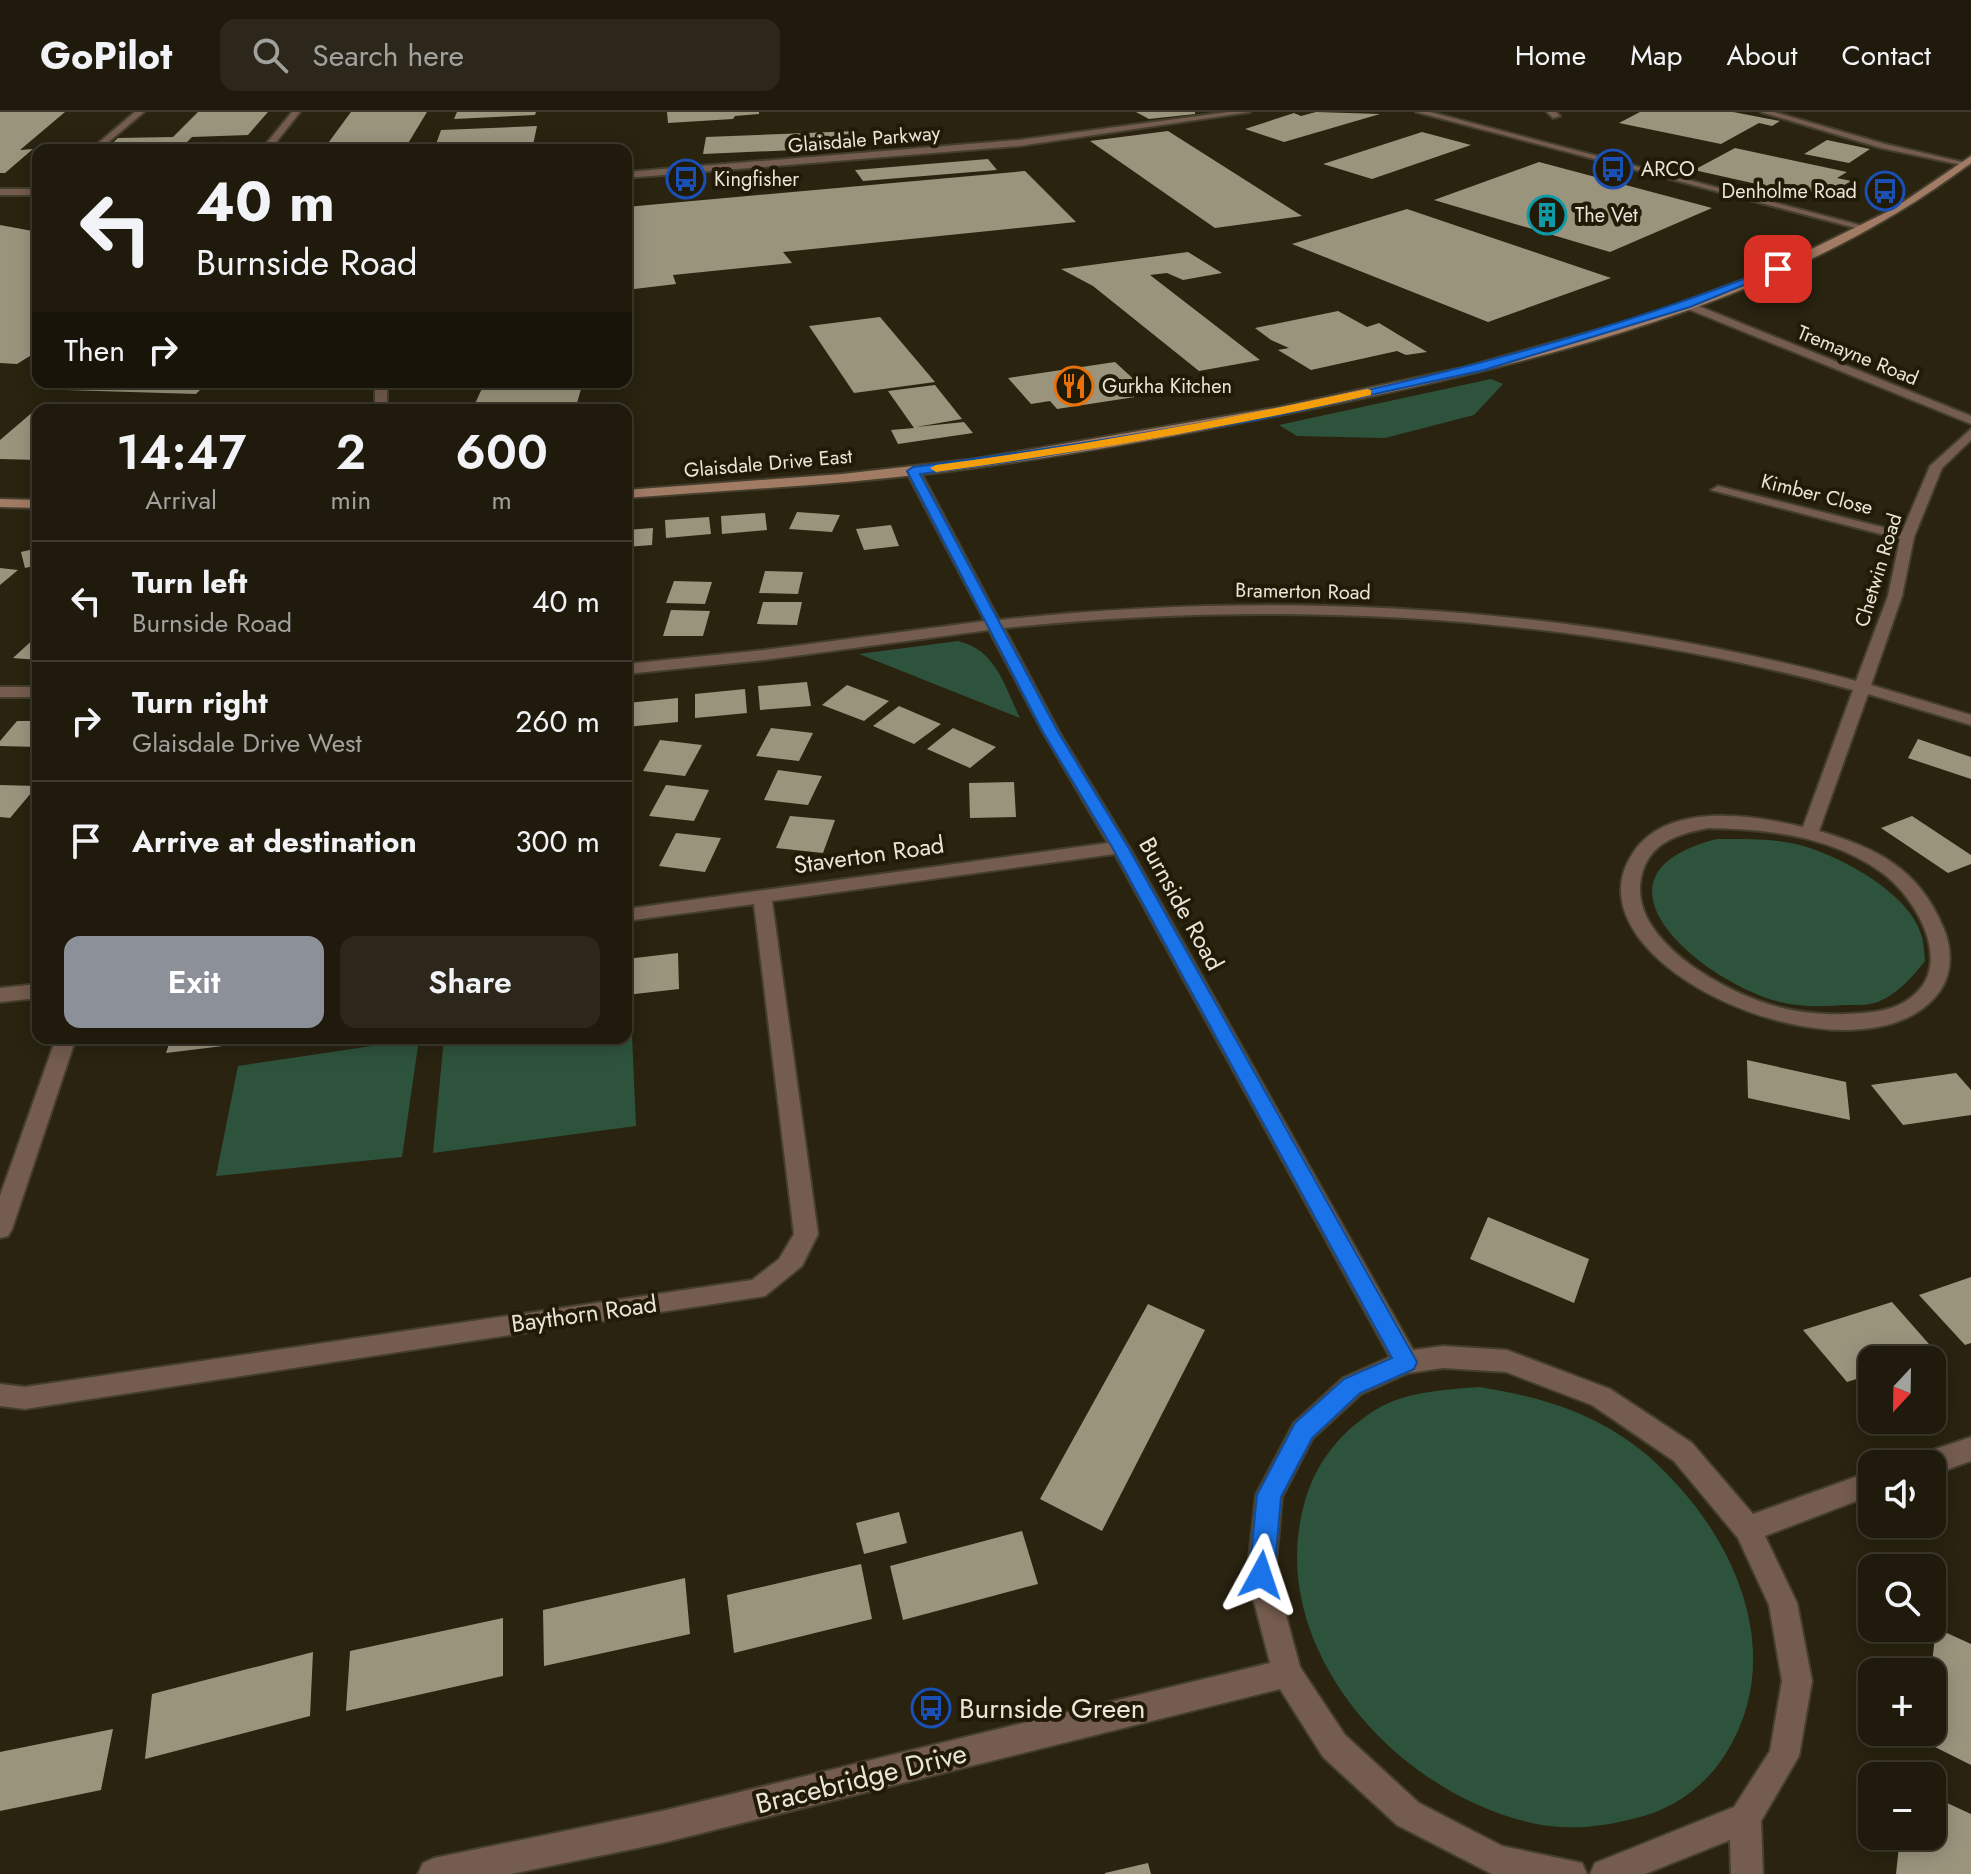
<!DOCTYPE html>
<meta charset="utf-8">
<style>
:root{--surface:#1f1a0c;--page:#2c271a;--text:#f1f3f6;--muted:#a1a19d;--line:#3c382d;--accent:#8c9099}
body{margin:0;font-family:Jost,sans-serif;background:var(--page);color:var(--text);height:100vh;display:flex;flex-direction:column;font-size:30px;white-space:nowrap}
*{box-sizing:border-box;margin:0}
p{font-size:26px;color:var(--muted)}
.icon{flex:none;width:44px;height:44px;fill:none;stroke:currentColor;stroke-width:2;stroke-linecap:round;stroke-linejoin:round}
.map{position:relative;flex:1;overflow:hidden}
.details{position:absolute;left:32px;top:292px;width:600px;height:640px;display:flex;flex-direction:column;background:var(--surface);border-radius:16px;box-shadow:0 4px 20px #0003,0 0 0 2px var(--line)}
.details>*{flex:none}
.banner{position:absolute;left:32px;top:32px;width:600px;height:244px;border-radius:16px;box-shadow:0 4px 20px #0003,0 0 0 2px var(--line);background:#1f1a0c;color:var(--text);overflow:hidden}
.needle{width:52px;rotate:202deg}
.controls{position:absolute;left:1858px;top:1234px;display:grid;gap:16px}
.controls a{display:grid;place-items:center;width:88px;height:88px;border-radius:16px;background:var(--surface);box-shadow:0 4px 20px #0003,0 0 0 2px var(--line);font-size:40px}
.pin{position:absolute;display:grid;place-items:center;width:68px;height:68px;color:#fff;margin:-34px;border-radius:16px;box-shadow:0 4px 12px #0006}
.me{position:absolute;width:88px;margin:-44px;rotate:5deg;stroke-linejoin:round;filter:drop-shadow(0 0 6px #0008)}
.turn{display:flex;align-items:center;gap:28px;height:168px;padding:0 32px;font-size:36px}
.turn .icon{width:104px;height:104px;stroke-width:2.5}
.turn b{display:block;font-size:56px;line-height:68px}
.then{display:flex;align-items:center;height:76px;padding:0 32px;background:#0003;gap:16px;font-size:30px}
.eta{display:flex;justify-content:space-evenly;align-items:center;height:136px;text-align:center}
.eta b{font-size:48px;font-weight:600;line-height:56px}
.button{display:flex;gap:16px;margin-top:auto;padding:16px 32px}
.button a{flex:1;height:92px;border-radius:16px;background:var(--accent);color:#fff;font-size:32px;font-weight:600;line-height:92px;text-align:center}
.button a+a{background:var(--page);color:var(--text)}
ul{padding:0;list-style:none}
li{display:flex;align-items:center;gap:24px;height:120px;padding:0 32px;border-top:2px solid var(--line)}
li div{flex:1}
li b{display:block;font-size:30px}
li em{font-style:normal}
header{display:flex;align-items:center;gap:48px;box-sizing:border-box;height:112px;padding:0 40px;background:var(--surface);border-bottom:2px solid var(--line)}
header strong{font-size:38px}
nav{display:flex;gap:44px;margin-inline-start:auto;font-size:28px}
.search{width:560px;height:72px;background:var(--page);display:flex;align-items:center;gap:20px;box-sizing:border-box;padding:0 28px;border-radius:16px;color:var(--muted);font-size:30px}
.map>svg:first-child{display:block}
.green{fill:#2e533c}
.building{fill:#9b947d}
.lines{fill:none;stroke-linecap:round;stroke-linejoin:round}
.street-casing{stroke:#443e2c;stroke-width:4}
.secondary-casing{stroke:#443e2c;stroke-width:4}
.street{fill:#745c4e;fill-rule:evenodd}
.secondary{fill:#a27b65;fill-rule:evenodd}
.route{fill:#1a73e8;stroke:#114b97;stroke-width:2}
.slow{fill:#f59e0b}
.labels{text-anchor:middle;stroke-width:8;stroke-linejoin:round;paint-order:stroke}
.far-street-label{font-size:20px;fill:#e9e5d9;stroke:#201a07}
.far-poi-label{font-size:20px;fill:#e9e5d9;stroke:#201a07;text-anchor:start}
.street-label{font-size:24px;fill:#e9e5d9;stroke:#201a07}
.near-poi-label{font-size:28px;fill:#e9e5d9;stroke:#201a07;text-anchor:start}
.near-street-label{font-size:28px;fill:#e9e5d9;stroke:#201a07}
</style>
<header>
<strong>GoPilot</strong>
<div class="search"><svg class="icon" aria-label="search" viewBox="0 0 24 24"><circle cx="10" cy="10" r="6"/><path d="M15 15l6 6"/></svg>Search here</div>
<nav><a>Home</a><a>Map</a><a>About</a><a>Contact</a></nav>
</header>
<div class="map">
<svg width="1971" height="1762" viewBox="0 0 1971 1762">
<rect width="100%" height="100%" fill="#292310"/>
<g class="green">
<path d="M1491,267l12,5 -29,31 -89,23 -88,-2 -18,-11z"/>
<path d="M958,529c38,9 46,44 62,77l-161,-64z"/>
<path d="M1717,727c29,0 58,-1 86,7 39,11 108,48 119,91 2,7 2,17 3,24 -14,17 -25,31 -45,40 -11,5 -26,4 -37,4 -21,2 -46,2 -67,-4 -77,-22 -201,-126 -59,-162z"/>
<path d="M626,900h5l5,114 -203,27 11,-115h182z"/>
<path d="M419,927l-17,118 -186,19 22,-110z"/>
<path d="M1479,1275c63,10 118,26 168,68 84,73 144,196 78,300 -21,32 -51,54 -89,63 -33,9 -70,13 -104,5 -137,-30 -269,-178 -227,-322 11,-39 37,-71 72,-92 30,-18 68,-19 102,-22z"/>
</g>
<g class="building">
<path d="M0,0h65l-45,38 13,-1 -28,24h-5z"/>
<path d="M198,0h70l-20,23 -56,2 -13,13h-74l13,-12 55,-1z"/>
<path d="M351,0h76l-23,38h-81z"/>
<path d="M457,0h79l-1,3 -81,4z"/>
<path d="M667,0h92v2l-24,2 -2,3 -65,4z"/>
<path d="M1136,0h59v2l-46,5z"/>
<path d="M1316,0l64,2 -96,28 -39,-13 49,-16 7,3z"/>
<path d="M1640,0h93l47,9 -8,5 -13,-3 -38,21 -102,-21z"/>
<path d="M537,14l-5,24h-98l7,-20z"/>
<path d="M856,19l8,16 -161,7 3,-17z"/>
<path d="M1168,19l134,85 -87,12 -125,-87z"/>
<path d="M1422,20l49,13 -99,34 -49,-15z"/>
<path d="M1827,28l43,9 -21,14 -45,-9z"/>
<path d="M1735,36l112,24 -10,6 14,3 -18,11 -17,-3 -10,6 -112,-25z"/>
<path d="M988,47l9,11 -134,11 -8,-11z"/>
<path d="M1539,50l173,46 -102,44 -176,-52z"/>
<path d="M1025,59l51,51 -293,30 9,11 -119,12 3,9 -50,6v-83z"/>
<path d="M1407,97l204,69 -123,44 -196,-78z"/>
<path d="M0,113l38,7v119l-21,13 -17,-1z"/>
<path d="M1188,140l34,21 -39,7 -16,-7 -17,2 110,85 -61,11 -106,-85 -32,-17z"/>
<path d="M1338,199l29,16 12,-4 48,29 -21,3 -9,-4 -86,19 -33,-20 11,-2 -18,-8 -16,-12z"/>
<path d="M880,205l55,65 -81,11 -45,-67z"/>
<path d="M1115,250l25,23 -15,3 10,9 -78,12 -7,-8 -19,3 -23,-26z"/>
<path d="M74,270h134l-12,12 -131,-4z"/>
<path d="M485,270h98l-8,28h-103z"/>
<path d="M935,273l27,34 -46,8 48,-5 9,11 -75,11 -7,-14 23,-2 -26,-37z"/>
<path d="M41,293l65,2v3h-68v50l-38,-1v-19z"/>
<path d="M797,400l43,3 -8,17 -43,-3z"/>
<path d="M765,401l2,17 -45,4 -1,-18z"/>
<path d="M709,405l2,17 -45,4 -1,-18z"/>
<path d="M891,413l8,21 -35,4 -8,-21z"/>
<path d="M653,416l-1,17 -26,2v-17z"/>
<path d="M38,436v17l-13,3 -4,-16z"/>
<path d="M0,456l18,2 -18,15z"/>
<path d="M765,459l38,1 -5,22 -39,-1z"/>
<path d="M674,469l38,1 -7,22 -39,-1z"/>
<path d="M763,490h39l-5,23 -40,-1z"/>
<path d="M671,498l39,1 -7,25h-40z"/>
<path d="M38,523v25l-25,-2z"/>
<path d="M807,570l4,24 -51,4 -2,-24z"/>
<path d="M847,573l42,16 -25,20 -42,-16z"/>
<path d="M745,577l2,24 -52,5v-24z"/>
<path d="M678,586v24l-52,5 1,-24z"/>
<path d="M899,594l42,18 -27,20 -41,-18z"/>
<path d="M17,609h21v26l-38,-1v-5z"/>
<path d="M771,616l42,5 -14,28 -43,-5z"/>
<path d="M953,616l43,19 -26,21 -43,-19z"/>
<path d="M1918,627l53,18v22l-63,-21z"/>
<path d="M660,628l42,5 -17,31 -42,-5z"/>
<path d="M778,658l44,6 -14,29 -44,-5z"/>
<path d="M1014,670l2,35 -46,1 -1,-35z"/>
<path d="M0,673l37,1 -27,32 -10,-1z"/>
<path d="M666,673l43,5 -15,31 -45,-5z"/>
<path d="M790,704l45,4 -12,33 -47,-5z"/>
<path d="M1912,704l59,39v9l-23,9 -67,-45z"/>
<path d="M676,721l45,5 -16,34 -46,-6z"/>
<path d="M678,841l1,36 -53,6v-36z"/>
<path d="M171,926h101v2l-106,13z"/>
<path d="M1747,948l99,22 4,38 -102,-22z"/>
<path d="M1956,961l15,17v25l-68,10 -32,-40z"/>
<path d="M1488,1105l101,42 -15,44 -104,-44z"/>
<path d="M1971,1165v66l-6,2 -46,-50z"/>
<path d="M1892,1190l44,50 -23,8h-41v14l-25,8 -44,-52z"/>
<path d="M1148,1192l57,26 -103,201 -62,-32z"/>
<path d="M899,1400l8,31 -43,11 -8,-31z"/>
<path d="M1022,1419l16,53 -135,36 -13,-54z"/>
<path d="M861,1452l11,55 -138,34 -7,-58z"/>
<path d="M685,1466l5,56 -146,32 -1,-56z"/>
<path d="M503,1506v58l-157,35 4,-60z"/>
<path d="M1936,1516l35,16v121l-48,-24 1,-9h8l-1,-60z"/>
<path d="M313,1540l-3,64 -165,43 7,-65z"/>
<path d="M113,1617l-12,61 -101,21v-59z"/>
<path d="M1932,1684l39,18v60h-75l4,-38h32z"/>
<path d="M1148,1751l3,11h-46v-1z"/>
</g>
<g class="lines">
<defs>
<g id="street">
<path d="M135,0h9l-45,38h-9z"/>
<path d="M292,0h8l-30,38h-9z"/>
<path d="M1228,0h22l-231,34 -393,32v-6l393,-32z"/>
<path d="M1416,0h14l441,116 -8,2z"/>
<path d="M1547,0h9l4,4 -7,2z"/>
<path d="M1761,0h13l111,32 86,20 -4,2 -86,-18z"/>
<rect x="0" y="77" width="38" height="6"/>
<path d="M1683,191h8l280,113v8l-288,-117z"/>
<rect x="375" y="270" width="12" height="28"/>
<path d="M1971,317v11l-29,28 -28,69 -12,59 -31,89 100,30v10l-103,-31 -49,137c58,17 100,38 124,96 9,20 10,45 -3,64 -76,106 -383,-26 -307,-138 34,-52 119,-38 170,-26l50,-137c-276,-75 -566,-92 -849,-62l55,104 70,115 284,503 30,-4 64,4 103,39 82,54 61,71 119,-43v24l-107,41 32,67 15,78 -13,75 -38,65 2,53h-32l-1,-34 -85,34h-55l5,-11 139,-56 36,-56 12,-70 -13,-76 -31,-67 -64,-77 -82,-56 -86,-33 -63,-4 -35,5 -47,21 -49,45 -30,58 -7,78 25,92 45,68 74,68 83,43 80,17 5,11h-95l-95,-49 -74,-68 -43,-68 -618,154 -151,31h-93l5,-11 11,-5 228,-47 608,-148 -23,-88 9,-80 38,-72 49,-45 47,-21 -275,-503 -343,47 46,333 -16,32 -37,30 -740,113 -25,-3v-22l25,3 727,-107 27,-21 15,-25 -40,-330 -128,17v-12l482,-66 -65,-111 -54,-102 -225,30 -138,14v-10l138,-14 221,-29 -79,-150 2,-3 12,3 79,149c286,-31 579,-14 857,61l32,-85 12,-57 -189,-49 7,-4 184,46 28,-66zM1708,716c60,1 123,8 173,44 33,23 73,89 33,123 -19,17 -44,18 -68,19 -26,1 -53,-2 -78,-10 -48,-15 -139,-65 -127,-126 7,-35 36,-44 67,-50z"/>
<rect x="0" y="575" width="38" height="10"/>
<path d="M38,872v14l-38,4v-14z"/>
<path d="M56,926h20l-64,191 -4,7 -8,2v-42z"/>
<path d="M1971,1325v24l-39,14v-11h-18l4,-9z"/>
</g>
<g id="secondary">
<path d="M1971,44v7c-173,130 -391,188 -599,233 -142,30 -286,58 -430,76 -105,13 -211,18 -316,26v-8l216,-16 133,-15 305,-52 182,-39 178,-50 129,-48 124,-61z"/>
<path d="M0,387l38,1v8l-38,-1z"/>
</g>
</defs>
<use href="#street" class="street-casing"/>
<use href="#secondary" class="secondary-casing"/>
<use href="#street" class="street"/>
<use href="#secondary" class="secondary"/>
</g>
<path class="route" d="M1775,155l8,2 -93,38 -206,63 -228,50 -236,40 -100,14 138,258 70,115 289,515 -3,7 -54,24 -48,45 -31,59 -7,78 -4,9 -9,4 -9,-4 -3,-9 8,-80 38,-72 49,-44 48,-21 -280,-511 -69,-115 -136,-261 6,-4c293,-38 587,-91 862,-200z"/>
<path class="slow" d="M1367,277l4,1v5c-143,33 -290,57 -435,77l-6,-4 6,-3c145,-19 288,-45 431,-76z"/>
<defs>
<symbol id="bus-ring" viewBox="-11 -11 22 22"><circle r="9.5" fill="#201a07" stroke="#1a4fb4" stroke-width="1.5"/><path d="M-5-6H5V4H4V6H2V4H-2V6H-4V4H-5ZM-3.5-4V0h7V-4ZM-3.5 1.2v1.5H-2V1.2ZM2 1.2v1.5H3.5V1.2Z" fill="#1a4fb4"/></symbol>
<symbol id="building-ring" viewBox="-11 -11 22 22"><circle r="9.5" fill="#201a07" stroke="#0f9aa8" stroke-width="1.5"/><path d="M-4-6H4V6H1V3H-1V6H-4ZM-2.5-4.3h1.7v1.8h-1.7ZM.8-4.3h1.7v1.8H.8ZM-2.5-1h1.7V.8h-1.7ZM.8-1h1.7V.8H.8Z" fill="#0f9aa8"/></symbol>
<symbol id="restaurant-ring" viewBox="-11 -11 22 22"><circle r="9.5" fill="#201a07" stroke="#e8710a" stroke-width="1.5"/><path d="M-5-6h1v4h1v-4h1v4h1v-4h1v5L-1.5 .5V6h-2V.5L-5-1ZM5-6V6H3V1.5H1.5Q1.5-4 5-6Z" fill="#e8710a"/></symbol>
</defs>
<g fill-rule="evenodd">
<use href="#bus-ring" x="1591" y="35" width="44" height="44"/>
<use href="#bus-ring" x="664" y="45" width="44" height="44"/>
<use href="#bus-ring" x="1863" y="57" width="44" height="44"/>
<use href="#building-ring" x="1525" y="81" width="44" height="44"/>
<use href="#restaurant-ring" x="1052" y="252" width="44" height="44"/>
<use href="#bus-ring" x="909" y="1574" width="44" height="44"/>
</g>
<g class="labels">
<g class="far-street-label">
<text transform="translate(864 27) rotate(-5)" y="7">Glaisdale Parkway</text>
<text transform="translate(1858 243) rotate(22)" y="7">Tremayne Road</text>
<text transform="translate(768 351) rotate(-5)" y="7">Glaisdale Drive East</text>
<text transform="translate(1817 382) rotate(14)" y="7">Kimber Close</text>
<text transform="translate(1878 458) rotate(-73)" y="7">Chetwin Road</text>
<text transform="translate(1303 479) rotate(1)" y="7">Bramerton Road</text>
</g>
<g class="far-poi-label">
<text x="1641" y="64">ARCO</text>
<text x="714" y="74">Kingfisher</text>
<text x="1857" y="86" text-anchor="end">Denholme Road</text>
<text x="1575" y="110">The Vet</text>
<text x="1102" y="281">Gurkha Kitchen</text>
</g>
<g class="street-label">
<text transform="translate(869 743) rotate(-8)" y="8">Staverton Road</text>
<text transform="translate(1181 792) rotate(61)" y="8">Burnside Road</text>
<text transform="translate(584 1202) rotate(-8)" y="8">Baythorn Road</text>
</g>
<g class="near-poi-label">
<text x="959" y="1606">Burnside Green</text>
</g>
<g class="near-street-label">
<text transform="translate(861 1666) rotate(-14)" y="10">Bracebridge Drive</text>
</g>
</g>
</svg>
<div class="controls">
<a><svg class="needle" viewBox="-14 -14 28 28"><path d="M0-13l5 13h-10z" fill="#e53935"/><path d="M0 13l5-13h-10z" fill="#a1a19d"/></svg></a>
<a><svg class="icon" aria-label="sound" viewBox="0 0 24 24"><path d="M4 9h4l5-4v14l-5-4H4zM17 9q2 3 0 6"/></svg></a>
<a><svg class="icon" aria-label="search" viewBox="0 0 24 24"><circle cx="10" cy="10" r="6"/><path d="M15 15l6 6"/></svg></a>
<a>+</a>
<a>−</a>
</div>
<div class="pin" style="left:1778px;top:157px;background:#d93025"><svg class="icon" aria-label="arrive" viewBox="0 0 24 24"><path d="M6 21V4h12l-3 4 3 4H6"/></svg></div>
<svg class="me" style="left:1261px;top:1463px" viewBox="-20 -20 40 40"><path d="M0-17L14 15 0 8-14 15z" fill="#1a73e8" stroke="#fff" stroke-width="4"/></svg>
<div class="banner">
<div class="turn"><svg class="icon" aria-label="left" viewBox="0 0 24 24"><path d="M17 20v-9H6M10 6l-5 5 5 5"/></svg><div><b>40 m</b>Burnside Road</div></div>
<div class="then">Then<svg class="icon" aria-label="right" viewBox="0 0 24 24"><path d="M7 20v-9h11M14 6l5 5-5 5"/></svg></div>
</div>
<section class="details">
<div class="eta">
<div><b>14:47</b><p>Arrival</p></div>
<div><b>2</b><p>min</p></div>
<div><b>600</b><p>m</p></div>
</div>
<ul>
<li><svg class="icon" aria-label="left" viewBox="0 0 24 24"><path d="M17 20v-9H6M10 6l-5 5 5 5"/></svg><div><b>Turn left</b><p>Burnside Road</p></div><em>40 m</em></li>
<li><svg class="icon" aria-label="right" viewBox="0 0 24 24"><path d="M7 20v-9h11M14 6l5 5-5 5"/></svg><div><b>Turn right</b><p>Glaisdale Drive West</p></div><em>260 m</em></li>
<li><svg class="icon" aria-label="arrive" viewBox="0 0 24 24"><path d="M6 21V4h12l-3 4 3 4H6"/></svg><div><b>Arrive at destination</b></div><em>300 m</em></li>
</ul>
<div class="button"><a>Exit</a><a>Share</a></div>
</section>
</div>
